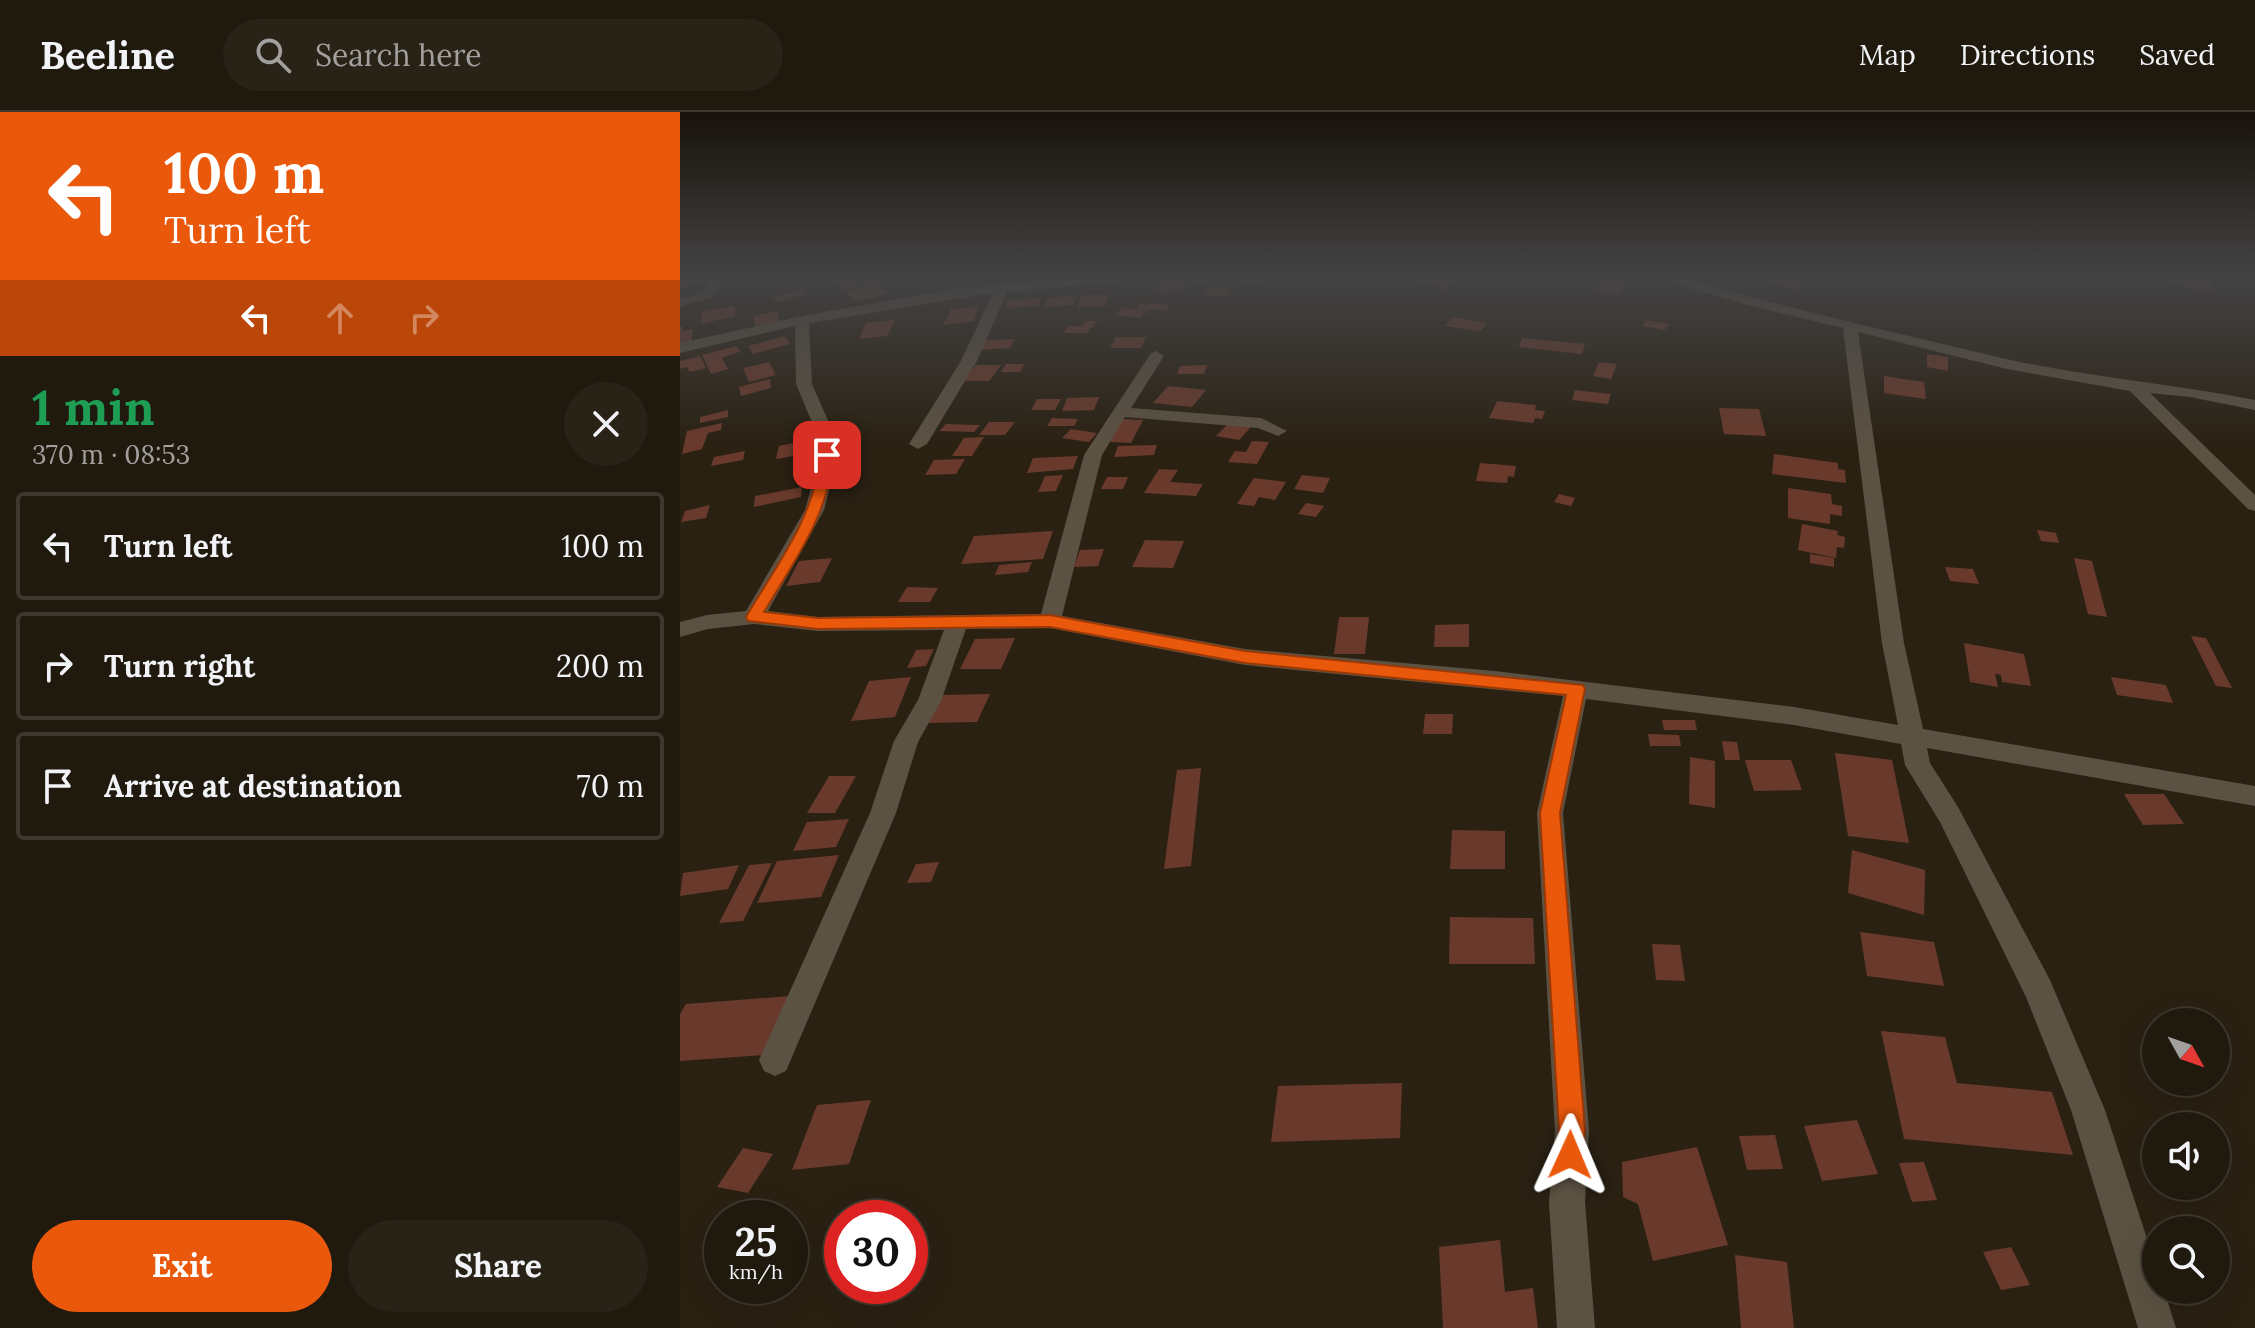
<!DOCTYPE html>
<meta charset="utf-8">
<style>
:root{--surface:#20190e;--page:#282217;--text:#f1f3f6;--muted:#a2a09e;--line:#3d382e;--accent:#ea580c}
body{margin:0;font-family:Lora,serif;background:var(--page);color:var(--text);height:100vh;display:flex;flex-direction:column;font-size:30px;white-space:nowrap}
*{box-sizing:border-box;margin:0}
p{font-size:26px;color:var(--muted)}
.icon{flex:none;width:44px;height:44px;fill:none;stroke:currentColor;stroke-width:2;stroke-linecap:round;stroke-linejoin:round}
.map{position:relative;flex:1;overflow:hidden}
.side{display:flex;flex-direction:column;background:var(--surface);width:680px}
.side>*{flex:none}
.guide{background:#ea580c;color:#fff;overflow:hidden}
.needle{width:52px;rotate:130deg}
.fabs{position:absolute;left:1462px;top:896px;display:grid;gap:16px}
.fabs a{display:grid;place-items:center;width:88px;height:88px;border-radius:50%;background:var(--surface);box-shadow:0 8px 32px #0002,0 0 0 2px var(--line);font-size:40px}
.speed{position:absolute;left:24px;top:1088px;display:flex;gap:16px;font-size:40px;font-weight:700;text-align:center}
.speed>*{display:grid;place-content:center;width:104px;height:104px;border-radius:50%;background:var(--surface);box-shadow:0 8px 32px #0002,0 0 0 2px var(--line);line-height:1}
.speed small{font-size:20px;font-weight:400}
.speed .limit{border:12px solid #d22;background:#fff;color:#111}
.pin{position:absolute;display:grid;place-items:center;width:68px;height:68px;color:#fff;margin:-34px;border-radius:16px;box-shadow:0 4px 12px #0006}
.me{position:absolute;width:88px;margin:-44px;rotate:1deg;stroke-linejoin:round;filter:drop-shadow(0 0 6px #0008)}
.turn{display:flex;align-items:center;gap:28px;height:168px;padding:0 32px;font-size:36px}
.turn .icon{width:104px;height:104px;stroke-width:2.5}
.turn b{display:block;font-size:56px;line-height:68px}
.lanes{display:flex;align-items:center;height:76px;padding:0 32px;background:#0003;justify-content:center;gap:40px;direction:ltr}
.lanes .off{opacity:.35}
.round{display:grid;place-items:center;flex:none;width:84px;height:84px;border-radius:42px;background:var(--page)}
.headline{display:flex;align-items:center;justify-content:space-between;height:136px;padding:0 32px}
h1{font-size:48px;font-weight:700;line-height:60px;color:#1e9e55}
.action{display:flex;gap:16px;margin-top:auto;padding:16px 32px}
.action a{flex:1;height:92px;border-radius:48px;background:var(--accent);color:#fff;font-size:32px;font-weight:700;line-height:92px;text-align:center}
.action a+a{background:var(--page);color:var(--text)}
ul{padding:0;list-style:none}
li{display:flex;align-items:center;gap:24px;height:108px;margin:0 16px 12px;padding:0 16px;border:4px solid var(--line);border-radius:8px}
li div{flex:1}
li b{display:block;font-size:30px}
li em{font-style:normal}
header{display:flex;align-items:center;gap:48px;box-sizing:border-box;height:112px;padding:0 40px;background:var(--surface);border-bottom:2px solid var(--line)}
header strong{font-size:38px}
nav{display:flex;gap:44px;margin-inline-start:auto;font-size:28px}
.search{width:560px;height:72px;background:var(--page);display:flex;align-items:center;gap:20px;box-sizing:border-box;padding:0 28px;border-radius:44px;color:var(--muted);font-size:30px}
main{display:flex;flex:1;min-height:0}
.map>svg:first-child{display:block}
.building{fill:#693a2c}
.lines{fill:none;stroke-linecap:round;stroke-linejoin:round}
.minor{fill:#5c5243;fill-rule:evenodd}
.route{fill:#ea580c;stroke:#983908;stroke-width:2}
</style>
<header>
<strong>Beeline</strong>
<div class="search"><svg class="icon" aria-label="search" viewBox="0 0 24 24"><circle cx="10" cy="10" r="6"/><path d="M15 15l6 6"/></svg>Search here</div>
<nav><a>Map</a><a>Directions</a><a>Saved</a></nav>
</header>
<main>
<section class="side">
<div class="guide">
<div class="turn"><svg class="icon" aria-label="left" viewBox="0 0 24 24"><path d="M17 20v-9H6M10 6l-5 5 5 5"/></svg><div><b>100 m</b>Turn left</div></div>
<div class="lanes"><svg class="icon" aria-label="left" viewBox="0 0 24 24"><path d="M17 20v-9H6M10 6l-5 5 5 5"/></svg><svg class="icon off" aria-label="ahead" viewBox="0 0 24 24"><path d="M12 20V5M6 11l6-6 6 6"/></svg><svg class="icon off" aria-label="right" viewBox="0 0 24 24"><path d="M7 20v-9h11M14 6l5 5-5 5"/></svg></div>
</div>
<div class="headline"><div><h1>1 min</h1><p>370 m · 08:53</p></div><a class="round"><svg class="icon" aria-label="close" viewBox="0 0 24 24"><path d="M6 6l12 12M18 6L6 18"/></svg></a></div>
<ul>
<li><svg class="icon" aria-label="left" viewBox="0 0 24 24"><path d="M17 20v-9H6M10 6l-5 5 5 5"/></svg><div><b>Turn left</b></div><em>100 m</em></li>
<li><svg class="icon" aria-label="right" viewBox="0 0 24 24"><path d="M7 20v-9h11M14 6l5 5-5 5"/></svg><div><b>Turn right</b></div><em>200 m</em></li>
<li><svg class="icon" aria-label="arrive" viewBox="0 0 24 24"><path d="M6 21V4h12l-3 4 3 4H6"/></svg><div><b>Arrive at destination</b></div><em>70 m</em></li>
</ul>
<div class="action"><a>Exit</a><a>Share</a></div>
</section>
<div class="map">
<svg width="1575" height="1216" viewBox="0 0 1575 1216">
<rect width="100%" height="100%" fill="#2a2113"/>
<g class="building">
<path d="M172,164l9,11 -17,4 -11,-13z"/>
<path d="M180,164h42v1l-25,6 10,10 -31,9 -11,-10 23,-5z"/>
<path d="M559,164h23l-2,8h-24z"/>
<path d="M738,164h32l8,5 -11,8 -34,-9z"/>
<path d="M1089,164h4l27,5 -3,8 -32,-5z"/>
<path d="M1491,164l42,4 -1,11 -42,-7z"/>
<path d="M525,165l1,8 -20,2v-8z"/>
<path d="M32,166l-5,6 -27,3v-6z"/>
<path d="M926,167l21,4 -9,11 -22,-4z"/>
<path d="M502,168l1,9 -24,3 -1,-10z"/>
<path d="M529,174h25l-5,10 -25,-1z"/>
<path d="M123,178l4,4 -31,8 -4,-4z"/>
<path d="M429,182l-4,12 -28,1 5,-12z"/>
<path d="M396,184l-3,9 -29,2 4,-9z"/>
<path d="M361,186l-3,8 -33,2 3,-8z"/>
<path d="M460,191l30,2 -4,5 -30,-1z"/>
<path d="M55,194v10l-34,8 1,-13z"/>
<path d="M298,195l-4,14 -31,4 8,-16z"/>
<path d="M443,196l13,1 12,2 -8,7 -26,-3z"/>
<path d="M97,199l2,12 -24,5 -2,-12z"/>
<path d="M773,205l34,6 -6,8 -36,-5z"/>
<path d="M215,208l-8,16 -28,3 7,-16z"/>
<path d="M966,208l23,4 -4,6 -23,-4z"/>
<path d="M405,209h13l-11,12h-24l5,-7h14z"/>
<path d="M3,214l-1,5 11,-2 -2,13 -11,2v-17z"/>
<path d="M105,224l5,8 -37,10 -5,-8z"/>
<path d="M436,225h30l-5,11h-31z"/>
<path d="M842,226l63,6 -3,10 -63,-7z"/>
<path d="M335,227l-5,9 -31,2 6,-10z"/>
<path d="M56,234l5,5 -19,7 6,11 -17,5 -9,-19z"/>
<path d="M1247,242l21,3v14l-21,-4z"/>
<path d="M20,244l6,12 -16,4 -3,-5 -7,2v-8z"/>
<path d="M89,250l7,13 -27,7 -6,-14z"/>
<path d="M919,250l18,2 -6,15 -18,-3z"/>
<path d="M326,252h19l-5,8h-19z"/>
<path d="M296,253h25l-12,16h-27z"/>
<path d="M527,253l-3,9h-27l3,-8z"/>
<path d="M1204,264l40,6 2,17 -42,-6z"/>
<path d="M90,267l1,9 -30,8 -2,-9z"/>
<path d="M488,274l38,4 -14,17 -39,-4z"/>
<path d="M895,278l36,4 -3,10 -36,-4z"/>
<path d="M419,285l-5,13 -32,1 5,-13z"/>
<path d="M357,287h24l-6,11h-24z"/>
<path d="M817,289l39,4 -1,5 10,1 -3,8 -7,-1 -2,5 -44,-5z"/>
<path d="M1039,296l40,1 7,27 -42,-2z"/>
<path d="M48,298v7l-28,6v-6z"/>
<path d="M372,306l26,1 -4,7h-27z"/>
<path d="M442,307l21,1 -12,23 -21,-1z"/>
<path d="M309,310h26l-10,13h-26z"/>
<path d="M42,311l-1,7 -13,3 -6,16 -20,5 5,-23z"/>
<path d="M549,311l22,4 -12,13 -23,-4z"/>
<path d="M266,312l34,1 -6,7 -35,-1z"/>
<path d="M391,317l26,4 -8,9 -27,-4z"/>
<path d="M304,325l-12,19h-20l12,-18z"/>
<path d="M138,326l-1,14 -41,7 3,-13z"/>
<path d="M572,329l17,1 -12,22 -29,-2 7,-11 11,1z"/>
<path d="M477,333l-3,10 -40,2 4,-11z"/>
<path d="M65,339l-2,9 -32,6 3,-9z"/>
<path d="M1094,342l64,9v6l7,1 1,13 -74,-9z"/>
<path d="M398,344l-5,13 -46,4 6,-15z"/>
<path d="M285,347l-9,15 -31,1 9,-15z"/>
<path d="M800,351l36,3 -2,11 -6,-1 -1,7 -31,-2z"/>
<path d="M479,357l19,1 -8,12 33,2 -7,12 -52,-3z"/>
<path d="M383,363l-7,16 -18,1 7,-16z"/>
<path d="M622,363l28,3 -7,15 -29,-4z"/>
<path d="M427,365h21l-5,12h-22z"/>
<path d="M574,366l32,4 -11,18 -16,-3 -5,9 -17,-2z"/>
<path d="M122,375l-1,10 -47,10 1,-11z"/>
<path d="M1108,376l43,6 1,10 10,2v10l-12,-2v10l-42,-6z"/>
<path d="M879,382l16,4 -4,8 -17,-4z"/>
<path d="M626,391l18,3 -8,11 -18,-3z"/>
<path d="M30,393l-4,13 -25,4 4,-11z"/>
<path d="M1122,412l36,7 -1,4 8,2 -1,11 -7,-1 -1,11 -38,-8z"/>
<path d="M1357,418l19,3 3,10 -18,-2z"/>
<path d="M373,419l-10,28 -82,5 13,-28z"/>
<path d="M465,428l39,1 -11,27 -41,-1z"/>
<path d="M424,437l-6,17 -24,1 6,-17z"/>
<path d="M1130,442l24,4v9l-24,-4z"/>
<path d="M152,446l-12,24 -34,4 13,-25z"/>
<path d="M1394,446l18,3 15,56 -19,-3z"/>
<path d="M352,450l-4,10 -33,3 4,-10z"/>
<path d="M1265,455l28,2 6,15 -29,-3z"/>
<path d="M227,475l31,1 -8,14h-32z"/>
<path d="M659,505h30l-4,37h-31z"/>
<path d="M789,512v23h-35l1,-22z"/>
<path d="M1511,524l15,2 26,50 -16,-2z"/>
<path d="M335,526l-14,31h-41l15,-30z"/>
<path d="M1284,531l60,11 7,32 -29,-4 -1,-7 -6,-1 3,13 -28,-5z"/>
<path d="M254,537l-8,17 -19,2 9,-18z"/>
<path d="M231,565l-16,40 -44,4 18,-40z"/>
<path d="M1431,565l55,8 7,18 -56,-8z"/>
<path d="M310,582l-13,28 -50,1 14,-28z"/>
<path d="M745,602h28l-1,20h-29z"/>
<path d="M982,608h33l2,10h-33z"/>
<path d="M968,622l31,1 2,11h-31z"/>
<path d="M1042,629l15,1 3,18h-15z"/>
<path d="M1155,641l57,7 17,83 -61,-7z"/>
<path d="M1010,645l25,4v47l-26,-4z"/>
<path d="M1065,648h46l11,30 -48,1z"/>
<path d="M521,656l-10,98 -27,3 13,-99z"/>
<path d="M149,664h27l-21,37h-28z"/>
<path d="M1444,682h40l20,30 -41,1z"/>
<path d="M169,707l-13,28 -43,4 14,-29z"/>
<path d="M772,718l53,1v38h-55z"/>
<path d="M1172,738l73,20 -1,45 -76,-22z"/>
<path d="M159,743l-18,42 -64,6 20,-42z"/>
<path d="M259,750l-8,20 -24,1 9,-19z"/>
<path d="M92,751l-29,58 -24,2 30,-58z"/>
<path d="M59,753l-11,24 -48,7 3,-23z"/>
<path d="M770,805l83,1 2,46h-86z"/>
<path d="M1180,820l74,10 10,44 -77,-10z"/>
<path d="M972,832l28,1 5,36 -29,-1z"/>
<path d="M111,884l-27,59 -84,6v-47l6,-10z"/>
<path d="M1201,919l64,6 12,46 95,9 21,63 -169,-16z"/>
<path d="M722,971l-2,55 -129,4 7,-56z"/>
<path d="M191,988l-22,64 -57,6 25,-65z"/>
<path d="M1177,1008l21,54 -56,7 -18,-55z"/>
<path d="M1095,1023l8,34 -36,1 -8,-34z"/>
<path d="M1017,1035l31,98 -75,16 -15,-57 -15,-7 -1,-35z"/>
<path d="M63,1036l30,6 -25,39 -31,-6z"/>
<path d="M1244,1050l13,38 -25,2 -13,-39z"/>
<path d="M820,1128l5,52 28,-4 5,40h-95l-4,-81z"/>
<path d="M1331,1135l19,38 -29,5 -18,-38z"/>
<path d="M1055,1143l52,7 7,66h-53z"/>
</g>
<g class="lines">
<g class="minor">
<path d="M30,164h14l-9,20 -35,11v-8l25,-8z"/>
<path d="M407,164h51l-7,4 -124,12 -30,69 -50,83 -9,5 -9,-5 52,-83 32,-68 -184,30 3,61 21,48 3,31 -12,47 -56,101 50,6 223,-3 43,-159 67,-102 5,-2 8,5 -33,52 130,10 26,13 -9,5 -20,-8 -133,-11 -23,38 -40,161 183,33 250,22 299,36 104,18 -16,-82 -39,-315 -100,-24 -89,-28c35,0 67,14 101,22 76,20 154,38 230,56 89,22 180,28 270,46v10l-65,-13 -40,-4 105,102v16l-7,-2 -118,-118 -123,-22 -149,-37 46,311 19,86 332,57v20l-328,-58 3,15 28,44 92,173 55,130 51,156v24h8l12,38h-38l-67,-218 -45,-113 -86,-175 -35,-57 -4,-21 -107,-19 -208,-26 -23,114 26,318 -4,71 10,126h-38l-8,-126 6,-71 -18,-318 26,-117 -318,-31 -195,-37 -84,1 -25,72 -23,41 -22,71 -110,258 -11,5 -11,-5 -5,-11 111,-247 24,-72 24,-41 26,-70 -126,1 -64,-7 -46,5 -28,8v-15l27,-7 39,-4 59,-101 13,-47 -2,-31 -20,-48 -1,-58 -115,27v-10l122,-27 159,-28z"/>
</g>
</g>
<linearGradient id="sky" x2="0" y2="1"><stop stop-color="#17120a"/><stop offset="0.49" stop-color="#444344"/><stop offset="1" stop-color="#444344" stop-opacity="0"/></linearGradient>
<rect width="1575" height="334" fill="url(#sky)"/>
<path class="route" d="M147,339l6,4c-3,58 -40,108 -69,157l54,6 232,-3 195,36 338,34 2,4 -25,124 25,318 -5,33 -10,4 -9,-4 -4,-9 2,-24 -19,-318 26,-118 -321,-32 -195,-36 -232,2 -70,-8 -2,-4c30,-51 70,-102 74,-162z"/>
</svg>
<div class="fabs">
<a><svg class="needle" viewBox="-14 -14 28 28"><path d="M0-13l5 13h-10z" fill="#e53935"/><path d="M0 13l5-13h-10z" fill="#a2a09e"/></svg></a>
<a><svg class="icon" aria-label="sound" viewBox="0 0 24 24"><path d="M4 9h4l5-4v14l-5-4H4zM17 9q2 3 0 6"/></svg></a>
<a><svg class="icon" aria-label="search" viewBox="0 0 24 24"><circle cx="10" cy="10" r="6"/><path d="M15 15l6 6"/></svg></a>
</div>
<div class="speed"><div>25<small>km/h</small></div><div class="limit">30</div></div>
<div class="pin" style="left:147px;top:343px;background:#d93025"><svg class="icon" aria-label="arrive" viewBox="0 0 24 24"><path d="M6 21V4h12l-3 4 3 4H6"/></svg></div>
<svg class="me" style="left:890px;top:1043px" viewBox="-20 -20 40 40"><path d="M0-17L14 15 0 8-14 15z" fill="#ea580c" stroke="#fff" stroke-width="4"/></svg>
</div>
</main>
